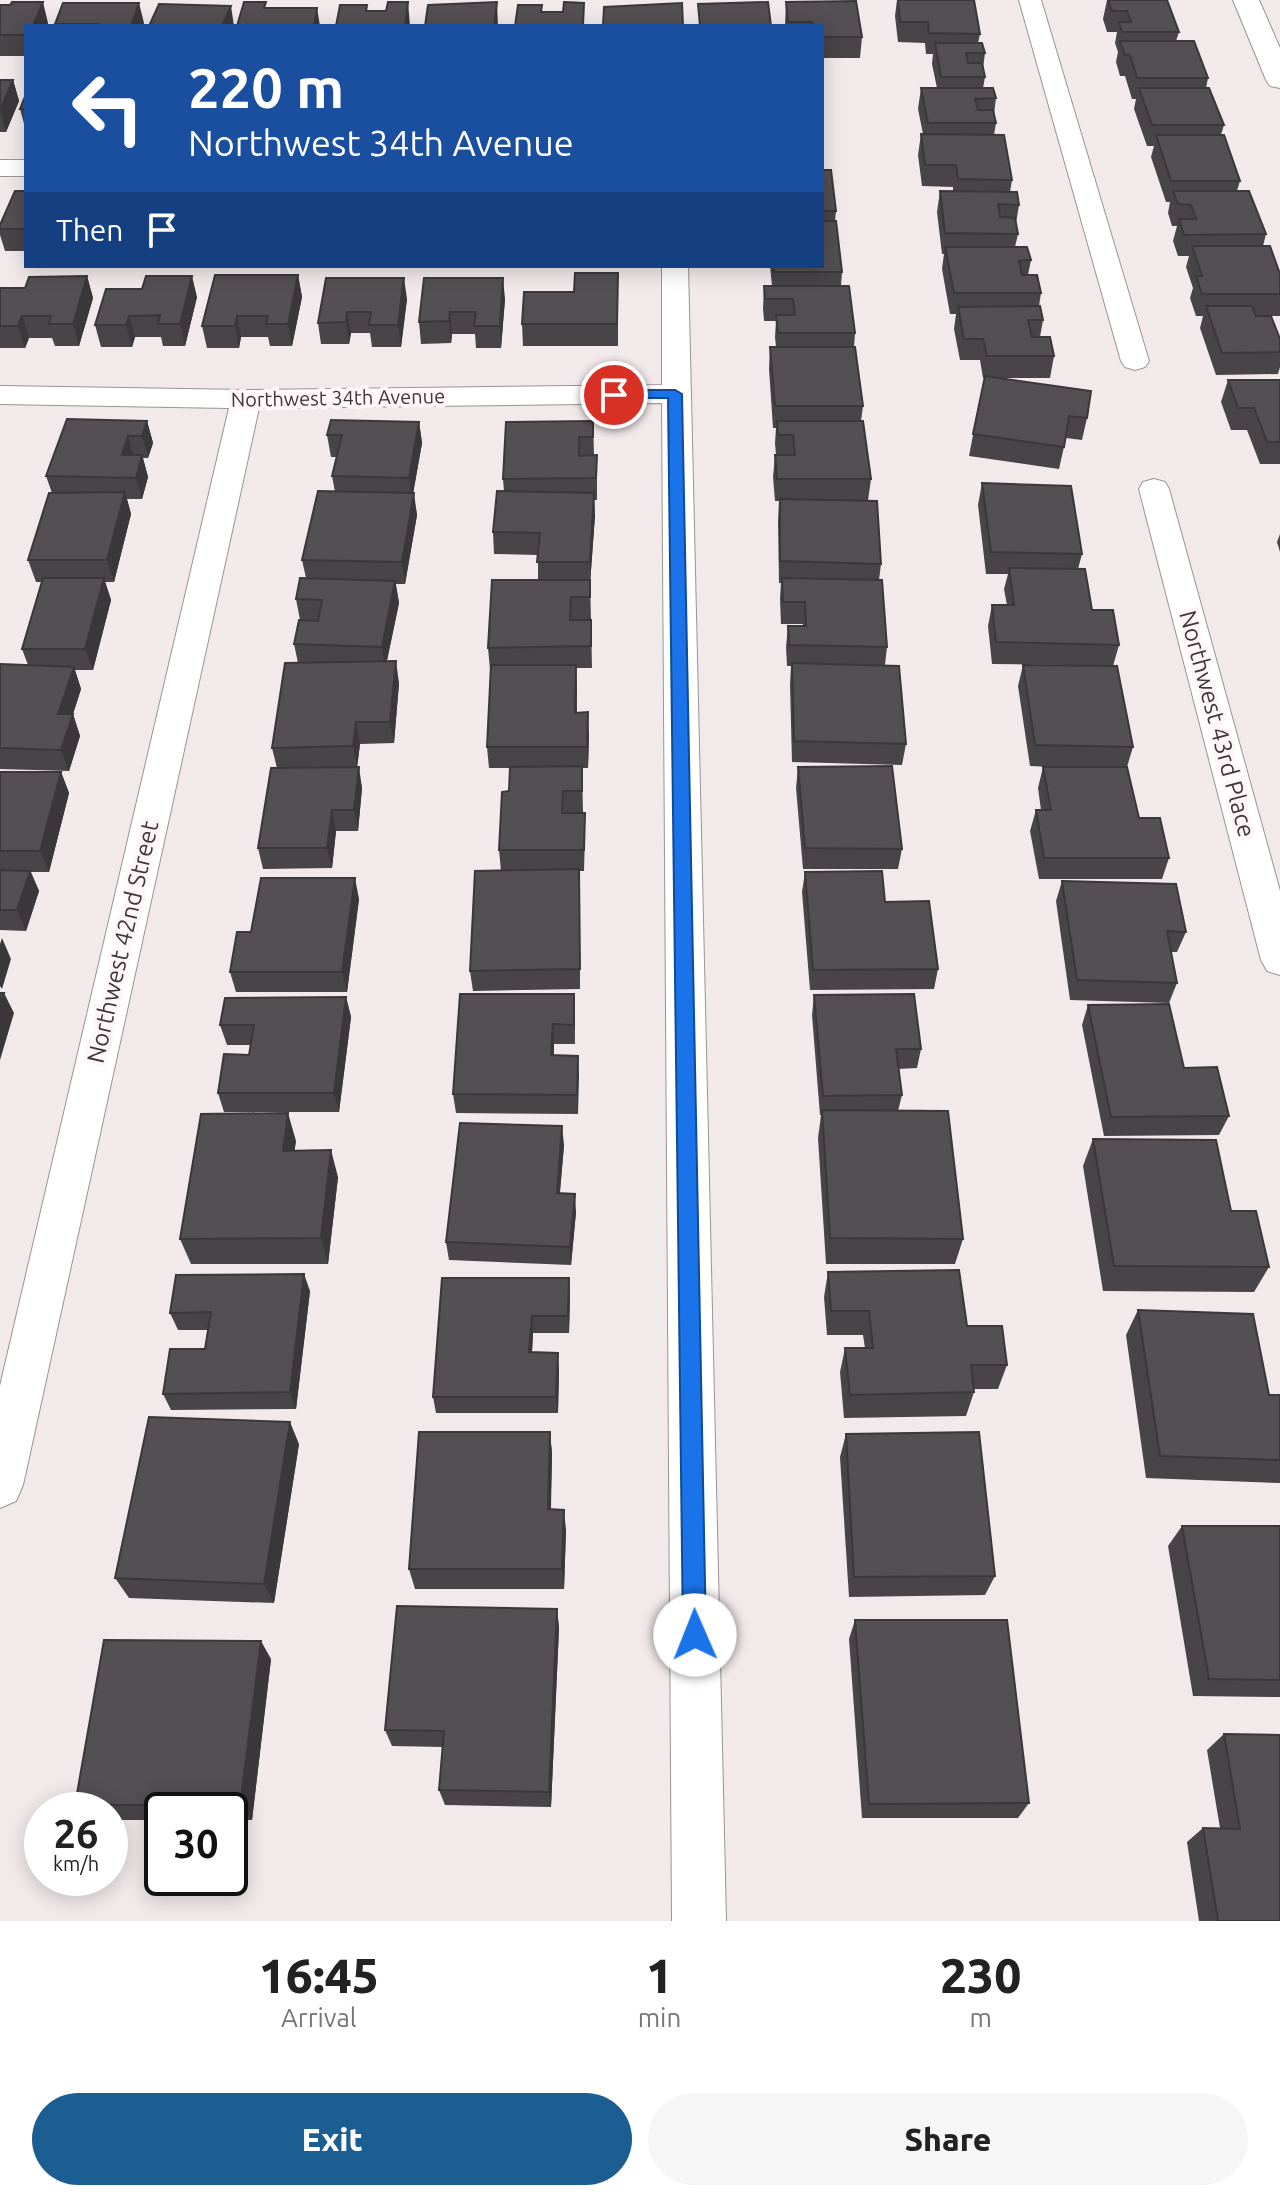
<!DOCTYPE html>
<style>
:root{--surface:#fff;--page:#f6f6f6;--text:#222;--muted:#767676;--accent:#1a5e92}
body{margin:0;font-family:Ubuntu,sans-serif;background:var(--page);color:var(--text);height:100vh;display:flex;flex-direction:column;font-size:30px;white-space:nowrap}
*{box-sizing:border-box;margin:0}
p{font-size:26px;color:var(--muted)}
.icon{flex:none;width:44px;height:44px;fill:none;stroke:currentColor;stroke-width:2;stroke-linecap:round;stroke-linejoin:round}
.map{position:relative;height:1921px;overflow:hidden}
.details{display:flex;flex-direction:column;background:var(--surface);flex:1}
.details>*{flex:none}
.guide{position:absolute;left:24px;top:24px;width:800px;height:244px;border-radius:0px;box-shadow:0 4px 20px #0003;background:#1a4fa0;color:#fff;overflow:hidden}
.speed{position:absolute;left:24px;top:1792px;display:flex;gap:16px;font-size:40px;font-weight:700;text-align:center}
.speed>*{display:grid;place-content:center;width:104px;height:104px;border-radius:50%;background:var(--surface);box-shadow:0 4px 20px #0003;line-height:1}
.speed small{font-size:20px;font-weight:400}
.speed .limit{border:4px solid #111;border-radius:12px;background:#fff;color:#111}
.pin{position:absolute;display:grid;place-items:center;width:68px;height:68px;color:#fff;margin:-34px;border:4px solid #fff;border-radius:50%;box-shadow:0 2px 8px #0007}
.me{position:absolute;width:88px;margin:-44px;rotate:359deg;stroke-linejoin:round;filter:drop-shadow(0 0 6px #0008)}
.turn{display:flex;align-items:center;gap:28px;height:168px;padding:0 32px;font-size:36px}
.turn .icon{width:104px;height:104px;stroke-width:2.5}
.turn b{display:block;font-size:56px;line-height:68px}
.then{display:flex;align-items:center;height:76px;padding:0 32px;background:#0003;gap:16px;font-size:30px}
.eta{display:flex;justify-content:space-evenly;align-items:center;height:136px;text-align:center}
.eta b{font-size:48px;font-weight:800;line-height:56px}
.cta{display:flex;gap:16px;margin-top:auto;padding:16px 32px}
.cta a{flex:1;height:92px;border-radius:48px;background:var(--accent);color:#fff;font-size:32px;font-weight:800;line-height:92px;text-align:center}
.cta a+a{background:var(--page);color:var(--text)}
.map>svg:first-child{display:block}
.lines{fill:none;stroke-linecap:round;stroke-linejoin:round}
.minor-casing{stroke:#9b9395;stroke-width:2}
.tertiary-casing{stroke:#9b9395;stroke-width:2}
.minor{fill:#fff;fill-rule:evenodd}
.tertiary{fill:#fff;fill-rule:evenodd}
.wall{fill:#484447}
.shaded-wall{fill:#3b373a}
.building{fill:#544f53;stroke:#3b373a;stroke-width:2}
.route{fill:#1a73e8;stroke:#114b97;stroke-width:2}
.labels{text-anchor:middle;stroke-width:8;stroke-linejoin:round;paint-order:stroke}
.far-street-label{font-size:20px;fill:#3c393a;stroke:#fff6f9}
.street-label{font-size:24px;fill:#3c393a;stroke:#fff6f9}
</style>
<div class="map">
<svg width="1280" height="1921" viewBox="0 0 1280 1921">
<rect width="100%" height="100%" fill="#f2e9eb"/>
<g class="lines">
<defs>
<g id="minor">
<path d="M1019,0h22l108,361 -4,6 -10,3 -10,-3 -4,-6z"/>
<rect x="0" y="160" width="26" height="16"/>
<path d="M662,266h26l38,1655h-54l-10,-1518 -403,5 -236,1077 -7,16 -16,7v-122l229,-978 -229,-4v-18l246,4 416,-5z"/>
<path d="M1154,479l11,3 4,7 111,402v84l-13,-4 -6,-11 -122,-471 4,-7z"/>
</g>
<path id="tertiary" d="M1233,0h26l21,48v40l-10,-2 -4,-6z"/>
</defs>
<use href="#minor" class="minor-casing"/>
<use href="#tertiary" class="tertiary-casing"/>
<use href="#minor" class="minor"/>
<use href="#tertiary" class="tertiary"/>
</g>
<g class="wall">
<path d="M897,0h77l6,34 -2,9 7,10 -2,15 2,9 -2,11 13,10 -2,16 2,9 -2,12 18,45 -2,12 9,13 -3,18 2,11 -3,13 16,13 -3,15 13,18 -2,13 4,14 -3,17 14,19 -4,22h-54l91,40 -5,22 -16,-2 -7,31 -90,-13 15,-78h-1l-3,-18h-20l-6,-31 2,-15h-6l-8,-45 2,-15h-2l-5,-42 3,-21h13v-4l-31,-1 -4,-31 3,-21h2l-5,-25 3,-21h16l-5,-24 1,-10h-7l-1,-11 -27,-1 -3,-26z"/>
<path d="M1107,0h60l12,32 -3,9 32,37 -2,10 18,37 -3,10 19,46 -3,10 29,43 -3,12 17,28v42h-24l24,23v28l-2,7 -62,1 -16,-47 3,-12h-7l-6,-18 3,-10 -7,-21 3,-11h-11l-5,-15 4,-15h-5l-4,-13 2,-11h-4l-15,-45 3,-11h-7l-13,-37 2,-10h-4l-7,-23h-5l-4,-14 2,-10 -3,-9 2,-11h-10l-4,-13z"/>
<path d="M786,2l76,35 -2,21h-38v-32h-37z"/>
<path d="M0,5l48,18 -1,3h-21v30h-26z"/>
<path d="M144,23l-1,3h-88v-2z"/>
<path d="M0,80h13l6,21 -13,31h-6z"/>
<path d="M26,94v37l-6,-22z"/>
<path d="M822,170l14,41 -1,10 7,51 -1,14 14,47 -1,14 9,59 -2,15 10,58 -3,22 13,63 -2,16 8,67 -2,18 21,79 -4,21 -110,-3 -2,-77 1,-19h-4l-1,-19 2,-21h15v-2h-22l-1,-25 1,-16h-2l-1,-62 1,-20h-4l-2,-24 2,-22h1l-1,-12 1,-15h-3l-4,-59 1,-22h6l-1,-10 1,-16h-12l-1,-13 1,-22h8l-2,-20h52z"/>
<path d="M26,191v60h-21l-5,-16v-10z"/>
<path d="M618,273v73h-95l-1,-22 52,-32z"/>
<path d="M298,275l4,22 -10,49h-22l-2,-9h-27l-2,11h-32l-5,-22z"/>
<path d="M87,276l6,22 -14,48h-24l-3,-8h-23l-4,10h-25v-60h25z"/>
<path d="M326,278l81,21 -6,48h-29l-2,-14h-19l-2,11h-28l-3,-21z"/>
<path d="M424,278l81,21 -4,49h-25l-1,-14h-23l-1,9 -30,1 -2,-22z"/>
<path d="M197,297l-12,49h-22l-2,-9h-26l-3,10h-31l-6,-22z"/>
<path d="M1228,380h52v84h-20l-13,-34h-16l-10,-28z"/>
<path d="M147,421l6,22 -5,15h-5l5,19 -6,22h-15l4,15 -17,68h-9l6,18 -18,70h-18l6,19 -8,25 7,22 -11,35 -69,-2v-105l28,1 -6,-16 20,-67h-6l-8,-22 24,-67 -6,-17z"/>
<path d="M593,421l1,34 3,22v23h-3l1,15 -5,69 1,35h-19v1h19l1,48h-16l1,45 12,21 -1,34h-6l1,44 -19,1 21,21 -1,37h-4v118l-107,2 -3,-20 31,-100 -2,-21 10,-59 1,-23h-21l-2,-21 4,-78h-1l-2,-21 50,-68v-25l-44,-1 -1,-22 11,-41 -1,-12z"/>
<path d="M419,422l3,21 -9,50 4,22 -12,69h-9l3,19 -12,58 12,22 -5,60 -34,1 -3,23 5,21 -4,43h-22l-4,37 -69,1 -5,-21 19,-80 -5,-20 26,-85 -4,-19 6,-24 -4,-21 10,-21 -4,-18 33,-68 -3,-16 5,-19h-6l-4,-22z"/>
<path d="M982,483l100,71 -4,15 14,41 27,35 -6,21 20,81 -6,20 12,51 30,40 -7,21h-123l-9,-48 6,-21h5l-3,-22 5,-21h10l-23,-1 -12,-80 5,-21h46l-77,-1 -4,-38 4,-21h15l-3,-16 4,-15h-22l-8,-69z"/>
<path d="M1280,534v18l-3,-10z"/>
<path d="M798,767l104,82 -4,20h-95l-7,-81z"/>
<path d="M0,772h61l8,21 -20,79h-18l8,19 -13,40 -26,-1z"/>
<path d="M805,872l80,30 53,67 -4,20 -124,1 -8,-98z"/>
<path d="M1062,881l124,51 -9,20h-6l6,31 -8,20 -99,-3 -14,-99z"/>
<path d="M359,899l-12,93h-111l-6,-20 21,-40z"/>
<path d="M574,994l1,50h-21v11l24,1v58l-122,-1 -3,-19z"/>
<path d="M814,995l107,54 -4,19 -19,1 4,26 -4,16 65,128 -8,25h-129l-8,-126 3,-23h-1l-8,-100z"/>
<path d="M346,997l5,20 -12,95h-115l-6,-19 31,-38 2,-10h-24l-7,-20z"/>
<path d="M1088,1005l96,63 45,48 -10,19 -115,1 -22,-111z"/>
<path d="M1093,1139l138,72 38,56 -15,25 -151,-1 -20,-125z"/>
<path d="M296,1141l-2,9 44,27 -10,87h-137l-11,-25z"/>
<path d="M564,1145l-4,48 16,19 -5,53 -122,-5 -3,-18z"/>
<path d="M828,1272l139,54 40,39 -9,24h-24v3l-8,24 -122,2 -4,-46 5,-24h20l-2,-13h-36l-3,-38z"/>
<path d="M569,1278l1,17 -1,38h-36l-1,19 27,17 -1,44h-122l-3,-16z"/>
<path d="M310,1291l-14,118 -125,1 -8,-16 42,-45 3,-19h-30l-8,-17z"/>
<path d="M1138,1310l131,85h11v88l-134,-5 -20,-143z"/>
<path d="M550,1432l2,22 -1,55 15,21 -2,59h-149l-6,-20z"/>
<path d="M846,1434l149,142 -10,19 -136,2 -9,-140z"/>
<path d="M299,1444l-25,159 -145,-5 -14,-20z"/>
<path d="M1182,1526h98v171l-87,-1 -25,-150z"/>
<path d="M557,1609l2,19 -8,179 -106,-2 -6,-15 4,-43 -51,-1 -7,-16z"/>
<path d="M855,1620l174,183 -11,15h-156l-13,-179z"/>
<path d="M271,1659l-19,161h-22v-10h-68v10h-52v-10h-30l-5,-5z"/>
<path d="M1224,1734l56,187h-81l-12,-79 16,-14h17l-13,-78z"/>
</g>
<g class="shaded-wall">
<path d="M43,2l5,21 -1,3h-14z"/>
<path d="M408,2l2,24h-5z"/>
<path d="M497,2l1,24h-4z"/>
<path d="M139,3l5,20 -1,3h-12z"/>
<path d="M231,6l3,20h-12z"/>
<path d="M317,8l3,18h-6z"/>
<path d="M13,80l6,21 -13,31 -6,-22z"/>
<path d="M298,275l4,22 -10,49 -4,-22z"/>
<path d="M87,276l6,22 -14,48 -6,-22z"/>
<path d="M192,276l5,21 -12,49 -5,-22z"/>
<path d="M404,278l3,21 -6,48 -3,-22z"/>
<path d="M503,278l2,21 -4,49 -1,-22z"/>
<path d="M347,312l4,21 -2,11 -3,-22z"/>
<path d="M450,312l2,22 -1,9 -2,-22z"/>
<path d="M22,316l7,22 -4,10 -7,-22z"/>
<path d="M129,316l6,21 -3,10 -6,-22z"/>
<path d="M237,316l4,21 -2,11 -4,-22z"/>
<path d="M147,421l6,22 -5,15 -6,-22z"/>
<path d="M419,422l3,21 -10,57 -3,-22z"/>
<path d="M128,436l6,22 -12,-3z"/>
<path d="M142,455l6,22 -6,22 -6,-21z"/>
<path d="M125,492l6,22 -17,68 -7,-22z"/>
<path d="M414,493l3,22 -12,69 -3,-22z"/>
<path d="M594,493l1,22 -5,69v-22z"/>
<path d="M104,578l7,22 -18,70 -8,-21z"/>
<path d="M395,581l4,22 -14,66 -3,-22z"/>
<path d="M396,661l3,22 -5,60 -4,-21z"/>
<path d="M576,665l1,22 -1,47 -1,-21z"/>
<path d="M74,667l7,22 -8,25 7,22 -11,35 -8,-21 -3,-36z"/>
<path d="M588,712l1,22 -1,34 -1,-21z"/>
<path d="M356,722l4,22 -3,24 -4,-22z"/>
<path d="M359,767l3,21 -4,43 -4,-21z"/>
<path d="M61,772l8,21 -20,79 -9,-21z"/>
<path d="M332,810l4,21 -4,37 -5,-20z"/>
<path d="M30,871l9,20 -13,40 -9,-21z"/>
<path d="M355,878l4,21 -12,93 -5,-20z"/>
<path d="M2,938l9,21 -9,30 -2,-3v-42z"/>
<path d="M4,993l10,20 -14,47v-53z"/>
<path d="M574,994l1,20v30l-1,-19z"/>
<path d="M346,997l5,20 -12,95 -5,-19z"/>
<path d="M553,1024l1,20 -1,31 -2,-20z"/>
<path d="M578,1056l1,19 -1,39 -1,-19z"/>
<path d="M288,1113l8,28 -5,36 -8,-26z"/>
<path d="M562,1126l2,19 -6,66 -1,-18z"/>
<path d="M331,1150l7,27 -10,87 -7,-26z"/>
<path d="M575,1194l1,18 -5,53 -1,-18z"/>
<path d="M304,1274l6,17 -14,118 -6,-17z"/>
<path d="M569,1278l1,17 -1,38 -1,-17z"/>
<path d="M532,1316l1,17 -2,36 -2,-17z"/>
<path d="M558,1353l1,16 -1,44 -2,-16z"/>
<path d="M290,1422l9,22 -25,159 -10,-19z"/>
<path d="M550,1432l2,22 -2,76 -2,-21z"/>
<path d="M564,1510l2,20 -2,59 -2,-20z"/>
<path d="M557,1609l2,19 -8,179 -2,-15z"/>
<path d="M261,1641l10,18 -19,161 -12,-15z"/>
</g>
<g class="building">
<path d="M898,0h76l6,34 -51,-1 -1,-11h-28z"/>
<path d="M1108,0h59l12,32h-57l-3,-10h12l-4,-11h-15z"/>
<path d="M856,1l6,36h-40v-11h-10v-4h-24l-2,-20z"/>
<path d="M12,2h31l-10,24h-7v9h-26v-30h10z"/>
<path d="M244,2h22l-2,6h53l-3,18h-77z"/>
<path d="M388,2h20l-3,24h-69l4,-21h27l-1,6h20z"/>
<path d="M497,2l-3,24h-69l3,-21z"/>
<path d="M564,2l20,1 -1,23h-68l3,-21h24l-1,7h22z"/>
<path d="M768,2l3,24h-71l-2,-22z"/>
<path d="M63,3h76l-8,23h-34l1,-2h-43z"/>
<path d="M682,3l1,23h-80l1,-19z"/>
<path d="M159,4l72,2 -9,20h-73z"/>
<path d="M1120,41h74l14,37h-71l-7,-23h-5z"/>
<path d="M935,43h47l3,10h-19l2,10h14l3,14h-44z"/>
<path d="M0,80h13l-13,30z"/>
<path d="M921,88h72l3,10 -21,1 3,11h15l3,13h-68z"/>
<path d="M1139,88h70l15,37h-72z"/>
<path d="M26,94v15h-6z"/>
<path d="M921,134l83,1 8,45 -54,-1 -2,-14h-31z"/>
<path d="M1156,135h68l16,46h-69z"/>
<path d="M822,170h9l5,41h-14z"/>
<path d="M15,191h11v38h-26v-4z"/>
<path d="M940,191l77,1 2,13 -21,-1 2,13 15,1 3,16 -73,-1z"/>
<path d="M1173,191h76l17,43 -82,1 -5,-16h17l-5,-14 -13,-1z"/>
<path d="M822,221h14l6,51h-68l-1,-6h49z"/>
<path d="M1192,246h78l10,28v20h-78l-6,-18h6z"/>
<path d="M945,247h82l4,13 -12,1 3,14h15l4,18h-87z"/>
<path d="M575,273h43l-1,51h-95l2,-32h50z"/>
<path d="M215,275h83l-10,49h-22l2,-8h-31l-2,10h-33z"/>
<path d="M87,276l-14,48h-24l2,-8h-29l-4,10h-18v-38h25l4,-11z"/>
<path d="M146,276h46l-12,48h-22l2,-9 -31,1 -3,9h-31l11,-36h36z"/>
<path d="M326,278h78l-6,47h-29l2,-13h-24l-1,10 -28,1z"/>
<path d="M424,278h79l-3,48h-26l2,-14h-26l-1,9 -30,1z"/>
<path d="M764,286h85l6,47h-77l-2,-18h19l-2,-16h-28z"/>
<path d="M1040,306l3,14h-15l4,17h18l4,19h-67l-4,-17h-19l-6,-32z"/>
<path d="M1206,306h46l4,10h15l9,23v13l-58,1z"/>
<path d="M770,347h85l8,59h-88z"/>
<path d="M985,376l106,15 -4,27 -18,-2 -5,31 -91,-13z"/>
<path d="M1228,380h52v62h-13l-13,-34h-16z"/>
<path d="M67,419l80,2 -5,15h-14l-6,19h20l-6,23 -90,-2z"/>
<path d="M331,420l88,2 -10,56 -77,-2 10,-41h-15z"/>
<path d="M593,421v16h-14v19l18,-1 -1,23 -93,1 3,-57z"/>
<path d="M777,421h86l8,58h-94l-2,-24h20l-2,-20h-15z"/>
<path d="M982,483l89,3 11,68 -91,-2z"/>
<path d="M318,491l96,2 -12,69 -100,-2z"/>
<path d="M497,491l97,2 -4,69h-53l3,-29 -47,-1z"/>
<path d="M125,492l-18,68h-79l21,-67z"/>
<path d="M780,499l97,2 4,63 -101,-3z"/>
<path d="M1009,568l76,1 7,41h21l6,35 -123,-3 -4,-37h22z"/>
<path d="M43,578h61l-19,71h-63z"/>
<path d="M300,578l95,3 -13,66 -88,-3 5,-24 19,1 4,-21 -26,-1z"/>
<path d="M782,578l100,2 5,67 -98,-2 -1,-19h18l-1,-24h-22z"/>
<path d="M492,580h98v17h-19l-1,23h21v26l-103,2z"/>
<path d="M396,661l-6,61h-34l-3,24 -81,2 13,-85z"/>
<path d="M792,663l107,3 7,78 -112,-3z"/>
<path d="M0,664l74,3 -16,47h15l-12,36 -61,-2z"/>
<path d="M491,665h85l-1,48 13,-1 -1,35h-100z"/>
<path d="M1023,665l94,1 16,81 -98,-2z"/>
<path d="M582,766v25h-19l-1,22h23l-1,37h-85l3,-58 7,-1 1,-24z"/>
<path d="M892,766l10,83 -97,-1 -7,-81z"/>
<path d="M359,767l-5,43h-22l-5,38h-69l13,-80z"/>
<path d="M1043,767h84l12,51h21l9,40h-125l-8,-48h15z"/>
<path d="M0,772h61l-21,79h-40z"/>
<path d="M579,869l1,100 -110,2 5,-100z"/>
<path d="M0,870l30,1 -13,39h-17z"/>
<path d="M882,871l3,31 44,-1 9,68 -125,1 -8,-98z"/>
<path d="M261,878h94l-13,94h-112l7,-40h14z"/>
<path d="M1062,881l114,3 10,48 -19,-1 10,52 -100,-3z"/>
<path d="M0,993h4l-4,14z"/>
<path d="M460,994h114v31l-21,-1 -2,31 27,1 -1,39 -124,-1z"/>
<path d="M914,994l7,55h-25l6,46 -79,1 -9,-101z"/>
<path d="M346,997l-12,96h-116l6,-39 25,1 5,-30h-34l5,-27z"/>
<path d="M1169,1004l15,64 33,-1 12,49 -118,1 -23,-112z"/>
<path d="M822,1110l126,1 15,128 -133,-1z"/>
<path d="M288,1113l-5,38 48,-1 -10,88 -141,1 21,-125z"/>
<path d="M460,1123l102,3 -5,67 18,1 -5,53 -124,-5z"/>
<path d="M1093,1139l123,1 15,71h25l13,56 -155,-1z"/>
<path d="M959,1270l8,56h35l5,39h-36l3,27 -124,3 -5,-47h28l-4,-37h-38l-3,-39z"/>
<path d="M304,1274l-14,118 -127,2 7,-45h35l6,-37 -41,1 6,-38z"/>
<path d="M442,1278h127l-1,38h-36l-3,36 29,1 -2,44h-123z"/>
<path d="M1138,1310l115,4 16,81h11v65l-120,-4z"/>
<path d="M149,1417l141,5 -26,162 -149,-6z"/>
<path d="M419,1432h131l-2,77 16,1 -2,59h-153z"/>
<path d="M979,1432l16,144 -141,1 -8,-143z"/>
<path d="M1182,1526h98v154l-71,-1z"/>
<path d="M397,1606l160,3 -8,183 -110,-2 5,-59 -59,-1z"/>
<path d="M855,1620h152l22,183 -160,1z"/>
<path d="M104,1640l157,1 -21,164h-165z"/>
<path d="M1224,1734l56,1v186h-62l-15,-93 37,1z"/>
</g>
<path class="route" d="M614,390h61l7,4 24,1241 -3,8 -8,3 -9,-3 -3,-8 -15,-1237h-59l-2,-3z"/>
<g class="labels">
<g class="far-street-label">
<text transform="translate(338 398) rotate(-1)" y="7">Northwest 34th Avenue</text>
</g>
<g class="street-label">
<text transform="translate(1217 724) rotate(75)" y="8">Northwest 43rd Place</text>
<text transform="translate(123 942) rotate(-77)" y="8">Northwest 42nd Street</text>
</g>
</g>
</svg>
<div class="speed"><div>26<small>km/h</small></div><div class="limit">30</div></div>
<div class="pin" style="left:614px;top:395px;background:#d93025"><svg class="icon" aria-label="arrive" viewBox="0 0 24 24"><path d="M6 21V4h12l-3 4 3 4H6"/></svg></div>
<svg class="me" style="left:695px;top:1635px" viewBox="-20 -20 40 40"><circle r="19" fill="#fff"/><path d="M0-13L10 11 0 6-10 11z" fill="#1a73e8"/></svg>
<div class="guide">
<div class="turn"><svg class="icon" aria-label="left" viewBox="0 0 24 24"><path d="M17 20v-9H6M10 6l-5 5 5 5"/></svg><div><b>220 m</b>Northwest 34th Avenue</div></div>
<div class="then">Then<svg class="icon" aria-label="arrive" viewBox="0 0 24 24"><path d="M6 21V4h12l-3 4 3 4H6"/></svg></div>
</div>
</div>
<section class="details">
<div class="eta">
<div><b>16:45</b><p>Arrival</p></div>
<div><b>1</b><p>min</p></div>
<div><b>230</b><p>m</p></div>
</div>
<div class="cta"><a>Exit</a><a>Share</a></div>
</section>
